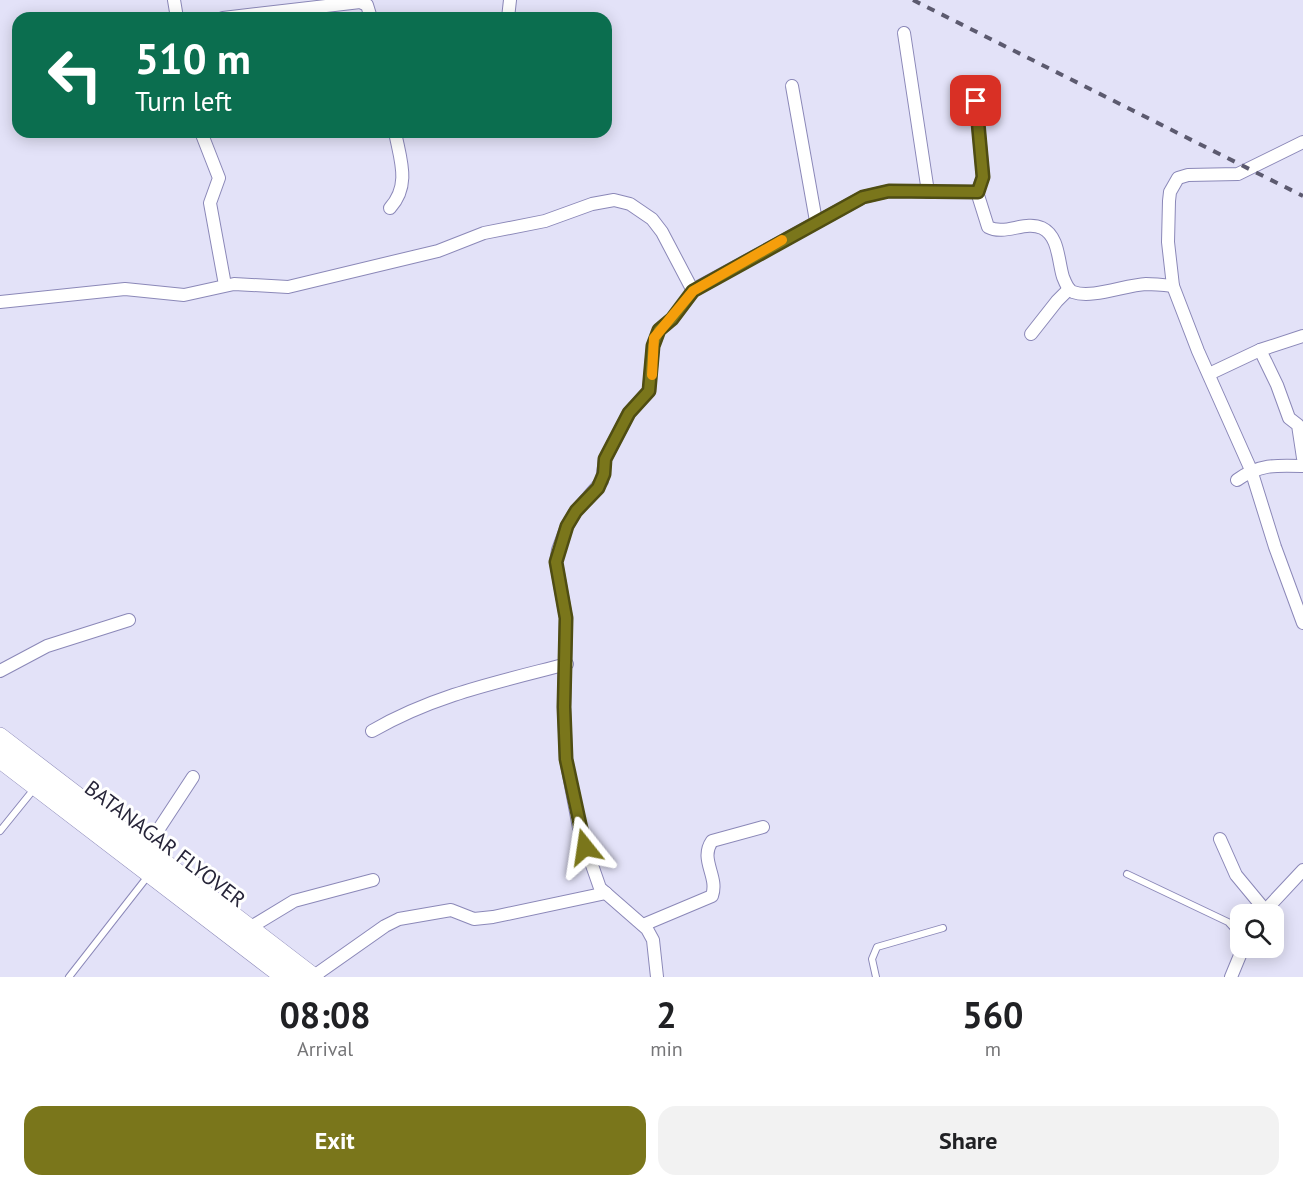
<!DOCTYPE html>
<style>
:root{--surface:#fff;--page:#f2f2f2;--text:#202124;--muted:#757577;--accent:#7a761b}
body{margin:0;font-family:"PT Sans",sans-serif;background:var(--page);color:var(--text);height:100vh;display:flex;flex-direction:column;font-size:22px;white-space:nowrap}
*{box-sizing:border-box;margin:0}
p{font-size:20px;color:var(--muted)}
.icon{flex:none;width:33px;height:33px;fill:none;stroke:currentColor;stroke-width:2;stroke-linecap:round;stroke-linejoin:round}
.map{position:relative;height:977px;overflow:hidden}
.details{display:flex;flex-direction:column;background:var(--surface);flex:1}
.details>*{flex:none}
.guide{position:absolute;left:12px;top:12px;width:600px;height:126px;border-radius:18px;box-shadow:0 3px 15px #0003;background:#0b6e4f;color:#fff;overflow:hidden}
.controls{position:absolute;left:1230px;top:904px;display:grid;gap:12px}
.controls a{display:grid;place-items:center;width:54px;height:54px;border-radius:12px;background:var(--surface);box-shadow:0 3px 15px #0003;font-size:30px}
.pin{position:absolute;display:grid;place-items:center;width:51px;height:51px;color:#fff;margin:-26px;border-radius:12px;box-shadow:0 3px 9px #0006}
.me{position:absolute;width:66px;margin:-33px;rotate:345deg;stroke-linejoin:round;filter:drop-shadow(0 0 4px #0008)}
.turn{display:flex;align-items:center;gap:21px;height:126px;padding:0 24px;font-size:27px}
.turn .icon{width:78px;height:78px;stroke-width:2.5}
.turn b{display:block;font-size:42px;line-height:51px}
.eta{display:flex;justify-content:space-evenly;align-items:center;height:102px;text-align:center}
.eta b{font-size:36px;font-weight:700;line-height:42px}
.action{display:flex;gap:12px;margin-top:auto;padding:12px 24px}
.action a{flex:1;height:69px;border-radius:18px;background:var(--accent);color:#fff;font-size:24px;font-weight:700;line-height:69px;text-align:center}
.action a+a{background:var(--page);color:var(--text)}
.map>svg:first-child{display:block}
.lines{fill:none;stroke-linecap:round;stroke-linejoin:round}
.service-casing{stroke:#8b88b8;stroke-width:8}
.minor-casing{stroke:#8b88b8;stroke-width:14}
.tertiary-casing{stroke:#8b88b8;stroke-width:16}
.secondary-casing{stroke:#8b88b8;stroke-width:18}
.service{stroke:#fff;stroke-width:6}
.minor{stroke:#fff;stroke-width:12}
.tertiary{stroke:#fff;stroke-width:15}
.secondary{stroke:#fff;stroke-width:16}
.rail{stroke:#5c5a6f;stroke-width:4;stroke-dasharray:8 8;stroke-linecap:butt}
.route-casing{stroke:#4f4d12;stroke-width:15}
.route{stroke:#7a761b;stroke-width:10}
.slow{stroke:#f59e0b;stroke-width:10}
.labels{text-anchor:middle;stroke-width:6;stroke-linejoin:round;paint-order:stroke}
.street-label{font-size:21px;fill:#272539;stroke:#fff}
</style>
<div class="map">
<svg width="1303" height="977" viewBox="0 0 1303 977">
<rect width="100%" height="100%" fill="#e3e2f8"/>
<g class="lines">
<defs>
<g id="service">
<path d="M0,831l34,-42"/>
<path d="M1127,874l101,48 12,13"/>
<path d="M69,977l79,-101"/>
<path d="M876,977l-4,-18 5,-12 66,-19"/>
</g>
<g id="minor">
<path d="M174,0l3,18"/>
<path d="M223,18l137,-16 7,3 4,13"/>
<path d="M508,18l2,-18"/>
<path d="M904,33l24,159"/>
<path d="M792,86l24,135"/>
<path d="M976,101l7,76 -6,15"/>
<path d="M201,132l18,46 -9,25 15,82"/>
<path d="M1303,142l-65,32 -50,1 -10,3 -8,14 -1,9 -1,41 5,44 25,65 53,119 24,77 28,76"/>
<path d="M390,208c21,-23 10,-49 5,-76"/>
<path d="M0,302l125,-13 59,6 50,-11 54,3 150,-36 46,-18 61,-12 47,-17 22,-4 16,4 22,15 10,13 31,59"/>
<path d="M1031,334l26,-33 12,-12"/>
<path d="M1260,350l17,35 12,33 9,7 5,33"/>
<path d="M1209,374l51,-24 43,-14"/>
<path d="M1237,480c22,-16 40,-15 66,-14"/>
<path d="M0,671l47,-25 82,-26"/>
<path d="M372,731c62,-36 126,-49 195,-67"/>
<path d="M1220,839l16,36 29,35"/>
<path d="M147,847l46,-70"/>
<path d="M1261,915l42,-45"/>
<path d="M643,925l69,-29c7,-20 -13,-36 0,-55l51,-14"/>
<path d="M251,927l43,-26 79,-21"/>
<path d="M314,976l71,-50 14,-7 52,-9 23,9 19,-2 113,-24"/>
<path d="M657,977l-4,-37 -6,-11 -47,-41 -21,-60 -13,-69 -2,-52 2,-89 -10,-56 2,-12 9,-24 9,-15 26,-30 3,-22 24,-46 20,-22 4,-45 6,-16 13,-11 23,-30 168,-92 26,-6 88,1 11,35c17,9 37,-7 54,1 17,8 16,33 21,49 2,5 5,13 10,15 19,7 52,-7 73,-8 9,0 18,1 27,2"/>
<path d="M1231,977l12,-29"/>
</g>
<g id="tertiary">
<path d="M0,735l316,242"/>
<path d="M0,761l282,216"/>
</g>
<path id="secondary" d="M0,746l302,231"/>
</defs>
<use href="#service" class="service-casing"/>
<use href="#minor" class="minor-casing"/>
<use href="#tertiary" class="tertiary-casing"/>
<use href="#secondary" class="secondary-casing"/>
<use href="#service" class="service"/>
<use href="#minor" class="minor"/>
<use href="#tertiary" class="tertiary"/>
<use href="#secondary" class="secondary"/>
<path class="rail" d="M913,0l390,196"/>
</g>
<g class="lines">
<defs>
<path id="route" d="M585,847l-19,-88 -2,-52 2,-89 -10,-56 11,-36 9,-15 22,-23 6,-14 1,-15 24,-46 20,-22 4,-45 6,-16 13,-11 21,-28 170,-94 26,-6 89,1 5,-15 -7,-76"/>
</defs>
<use href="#route" class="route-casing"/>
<use href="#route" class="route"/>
<path class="slow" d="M652,375l2,-37 39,-47 89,-51"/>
</g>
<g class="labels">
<g class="street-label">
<text transform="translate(165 844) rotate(37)" y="7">BATANAGAR FLYOVER</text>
</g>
</g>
</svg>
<div class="controls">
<a><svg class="icon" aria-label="search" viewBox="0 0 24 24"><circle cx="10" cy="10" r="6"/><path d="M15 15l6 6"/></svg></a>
</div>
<div class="pin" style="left:976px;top:101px;background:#d93025"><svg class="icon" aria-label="arrive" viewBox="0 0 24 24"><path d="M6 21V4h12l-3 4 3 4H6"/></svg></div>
<svg class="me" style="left:585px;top:847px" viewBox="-20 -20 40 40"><path d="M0-17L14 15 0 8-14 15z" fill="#7a761b" stroke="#fff" stroke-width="4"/></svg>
<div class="guide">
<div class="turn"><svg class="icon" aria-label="left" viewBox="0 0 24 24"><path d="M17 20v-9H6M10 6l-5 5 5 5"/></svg><div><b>510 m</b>Turn left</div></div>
</div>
</div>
<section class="details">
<div class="eta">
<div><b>08:08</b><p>Arrival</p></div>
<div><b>2</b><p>min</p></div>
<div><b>560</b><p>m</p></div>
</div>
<div class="action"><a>Exit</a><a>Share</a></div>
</section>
